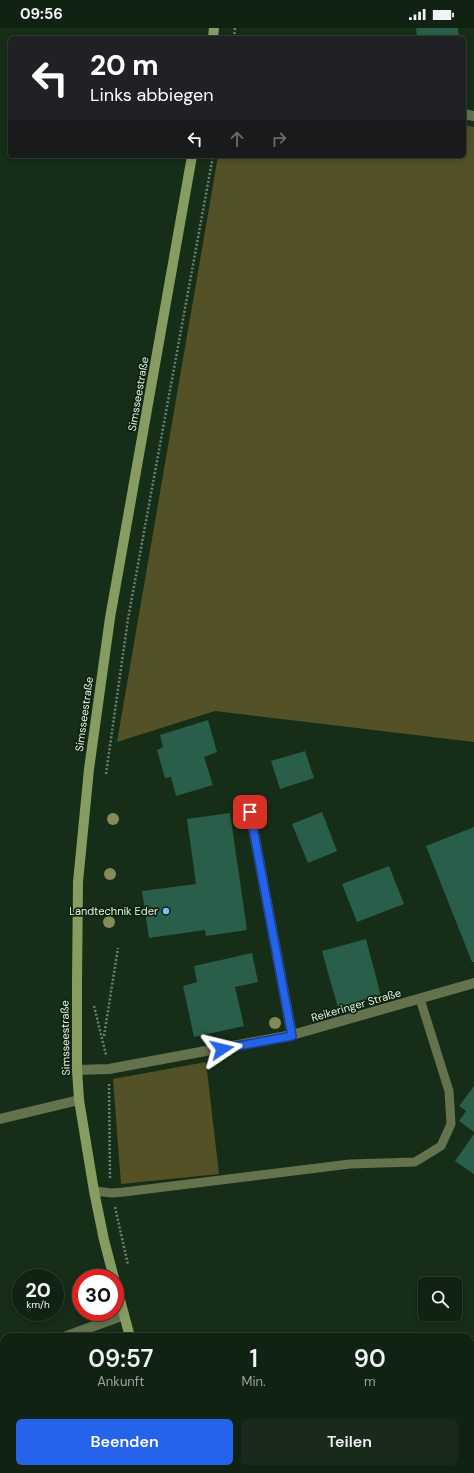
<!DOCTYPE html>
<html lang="de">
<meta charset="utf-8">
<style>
:root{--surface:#102212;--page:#192a1b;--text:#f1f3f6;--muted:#9ca49f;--line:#303f32;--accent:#2563eb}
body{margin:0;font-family:"DM Sans",sans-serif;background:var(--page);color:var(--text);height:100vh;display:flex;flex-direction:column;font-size:15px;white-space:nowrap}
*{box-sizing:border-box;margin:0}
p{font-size:13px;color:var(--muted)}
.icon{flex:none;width:22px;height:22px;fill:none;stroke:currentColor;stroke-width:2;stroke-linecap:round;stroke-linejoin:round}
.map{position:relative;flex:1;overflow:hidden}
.side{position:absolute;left:0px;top:1305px;width:474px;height:140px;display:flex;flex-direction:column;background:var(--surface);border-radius:12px 12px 0 0;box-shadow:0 2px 6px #0003,0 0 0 1px var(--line)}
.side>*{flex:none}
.guide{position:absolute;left:8px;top:8px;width:458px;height:122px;border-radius:6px;box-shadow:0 2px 6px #0003,0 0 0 1px var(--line);background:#202124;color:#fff;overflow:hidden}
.controls{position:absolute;left:418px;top:1249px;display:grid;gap:8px}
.controls a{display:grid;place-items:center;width:44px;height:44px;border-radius:6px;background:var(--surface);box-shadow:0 2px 6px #0003,0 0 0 1px var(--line);font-size:20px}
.speed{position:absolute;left:12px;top:1241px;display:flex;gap:8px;font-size:20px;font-weight:700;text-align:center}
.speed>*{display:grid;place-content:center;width:52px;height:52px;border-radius:50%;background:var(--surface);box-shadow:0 2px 6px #0003,0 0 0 1px var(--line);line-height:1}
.speed small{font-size:10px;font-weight:400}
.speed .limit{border:6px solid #d22;background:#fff;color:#111}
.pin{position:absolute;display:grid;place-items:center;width:34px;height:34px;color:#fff;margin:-17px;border-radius:8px;box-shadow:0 2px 6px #0006}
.me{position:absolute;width:44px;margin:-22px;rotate:80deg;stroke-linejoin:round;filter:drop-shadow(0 0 3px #0008)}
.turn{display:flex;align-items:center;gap:14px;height:84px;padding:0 16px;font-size:18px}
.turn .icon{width:52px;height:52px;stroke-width:2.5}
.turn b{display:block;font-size:28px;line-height:34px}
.lanes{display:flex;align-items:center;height:38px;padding:0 16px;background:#0003;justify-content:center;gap:20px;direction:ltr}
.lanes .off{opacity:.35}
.eta{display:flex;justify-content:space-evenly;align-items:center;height:68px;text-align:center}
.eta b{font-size:24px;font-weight:600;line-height:28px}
.action{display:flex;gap:8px;margin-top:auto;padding:8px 16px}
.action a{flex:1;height:46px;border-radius:6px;background:var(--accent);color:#fff;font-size:16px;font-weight:600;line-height:46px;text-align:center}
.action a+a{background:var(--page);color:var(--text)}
.status{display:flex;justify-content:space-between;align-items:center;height:28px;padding:0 20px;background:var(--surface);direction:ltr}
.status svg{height:11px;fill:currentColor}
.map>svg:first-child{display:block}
.green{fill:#545127}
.building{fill:#295e4a}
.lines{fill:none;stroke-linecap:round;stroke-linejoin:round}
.path{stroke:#6e816f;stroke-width:2.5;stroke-dasharray:2 2;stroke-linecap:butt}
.service{stroke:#64724d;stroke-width:9}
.minor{stroke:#64724d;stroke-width:10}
.secondary{stroke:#879c61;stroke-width:10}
.tree{fill:#848b58}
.route-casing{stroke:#184099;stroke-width:10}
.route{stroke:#2563eb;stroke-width:7}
.poi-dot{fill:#7ebdf9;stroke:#0d230e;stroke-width:1.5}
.labels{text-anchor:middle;stroke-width:3.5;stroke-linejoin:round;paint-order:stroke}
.street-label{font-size:11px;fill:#e4f2e4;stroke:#0d230e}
.poi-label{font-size:11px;fill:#e4f2e4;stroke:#0d230e;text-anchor:end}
</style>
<div class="status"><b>09:56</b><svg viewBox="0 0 49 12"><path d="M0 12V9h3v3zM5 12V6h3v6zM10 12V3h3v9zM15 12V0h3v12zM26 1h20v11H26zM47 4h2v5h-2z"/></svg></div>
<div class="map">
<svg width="474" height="1445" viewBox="0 0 474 1445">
<rect width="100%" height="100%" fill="#162d18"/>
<g class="green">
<path d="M464,97l10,2v615l-259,-31 -98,31 101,-586h246z"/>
<path d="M206,1034l13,112 -98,10 -8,-105z"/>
<path d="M470,1425h4v20h-176l-1,-2 22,-2h151z"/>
</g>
<g class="building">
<path d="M416,0h42l1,10h-42z"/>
<path d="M208,692l9,32 -13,5 9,28 -37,11 -5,-19 -6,1 -8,-28 6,-3 -3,-12z"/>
<path d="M305,723l9,27 -34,11 -9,-28z"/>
<path d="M322,784l15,39 -29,12 -16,-39z"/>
<path d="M230,785l17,117 -41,6 -1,-6 -56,8 -7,-47 54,-7 -9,-65z"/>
<path d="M474,799v135h-2l-46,-116z"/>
<path d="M389,838l15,38 -47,18 -15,-38z"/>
<path d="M366,911l15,57 -43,12 -16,-57z"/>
<path d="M252,925l6,29 -23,5 9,39 -50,11 -11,-51 14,-4 -3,-16z"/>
<path d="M474,1058v46l-15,-11 7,-10 -7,-5z"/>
<path d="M474,1106v40l-19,-13z"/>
<path d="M78,1441h46l1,4h-45z"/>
</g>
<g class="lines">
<g class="path">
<path d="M234,10l1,-10"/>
<path d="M106,746l22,-155 85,-463"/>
<path d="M94,978l12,49"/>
<path d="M104,1008l14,-88"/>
<path d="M109,1056l1,95"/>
<path d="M115,1179l13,58"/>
</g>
<path class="service" d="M94,1163l18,2 12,-1 226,-28 65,-2 26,-16 10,-22 -2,-33 -29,-92"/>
<g class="minor">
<path d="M464,86l10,2"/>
<path d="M250,784l42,223"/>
<path d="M77,1042l32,-1 183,-34 182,-52"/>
<path d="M0,1091l79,-19"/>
<path d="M64,1309l60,-22"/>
<path d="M0,1332l4,-1"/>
</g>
<g class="secondary">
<path d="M213,10l1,-10"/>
<path d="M114,1250l-10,-38 -10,-49 -15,-91 -2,-30v-89l1,-99 11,-113 21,-151 82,-462"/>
<path d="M115,1253l15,56"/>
<path d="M168,1441l2,4"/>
</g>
</g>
<g class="tree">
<circle cx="113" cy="791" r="6"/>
<circle cx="110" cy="846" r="6"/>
<circle cx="109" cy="894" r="6"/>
<circle cx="275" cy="995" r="6"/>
</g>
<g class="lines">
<defs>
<path id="route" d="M222,1021l70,-13 -42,-224"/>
</defs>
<use href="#route" class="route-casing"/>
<use href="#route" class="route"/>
</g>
<circle class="poi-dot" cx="166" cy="883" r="4"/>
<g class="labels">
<g class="street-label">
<text transform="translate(138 366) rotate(-80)" y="4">Simsseestraße</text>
<text transform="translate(84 686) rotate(-82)" y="4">Simsseestraße</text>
<text transform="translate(356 977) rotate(-16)" y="4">Reikeringer Straße</text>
<text transform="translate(65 1010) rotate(-91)" y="4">Simsseestraße</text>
</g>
<g class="poi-label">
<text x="158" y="887">Landtechnik Eder</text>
</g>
</g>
</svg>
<div class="controls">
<a><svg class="icon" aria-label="search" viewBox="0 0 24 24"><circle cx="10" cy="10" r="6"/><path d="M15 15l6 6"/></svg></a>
</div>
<div class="speed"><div>20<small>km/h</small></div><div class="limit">30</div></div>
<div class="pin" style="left:250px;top:784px;background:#d93025"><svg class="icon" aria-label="arrive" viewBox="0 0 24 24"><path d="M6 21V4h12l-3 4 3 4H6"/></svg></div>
<svg class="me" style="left:222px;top:1021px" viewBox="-20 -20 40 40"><path d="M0-17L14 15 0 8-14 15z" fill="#2563eb" stroke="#fff" stroke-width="4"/></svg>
<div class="guide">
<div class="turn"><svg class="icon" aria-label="left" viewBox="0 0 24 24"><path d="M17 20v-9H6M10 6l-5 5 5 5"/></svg><div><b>20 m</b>Links abbiegen</div></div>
<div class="lanes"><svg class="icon" aria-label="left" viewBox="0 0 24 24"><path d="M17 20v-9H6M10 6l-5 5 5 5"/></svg><svg class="icon off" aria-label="ahead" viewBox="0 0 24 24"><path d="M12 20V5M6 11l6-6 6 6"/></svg><svg class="icon off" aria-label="right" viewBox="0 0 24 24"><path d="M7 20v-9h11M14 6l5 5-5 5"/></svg></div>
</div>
<section class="side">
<div class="eta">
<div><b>09:57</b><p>Ankunft</p></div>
<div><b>1</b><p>Min.</p></div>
<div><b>90</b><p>m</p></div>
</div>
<div class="action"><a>Beenden</a><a>Teilen</a></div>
</section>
</div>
